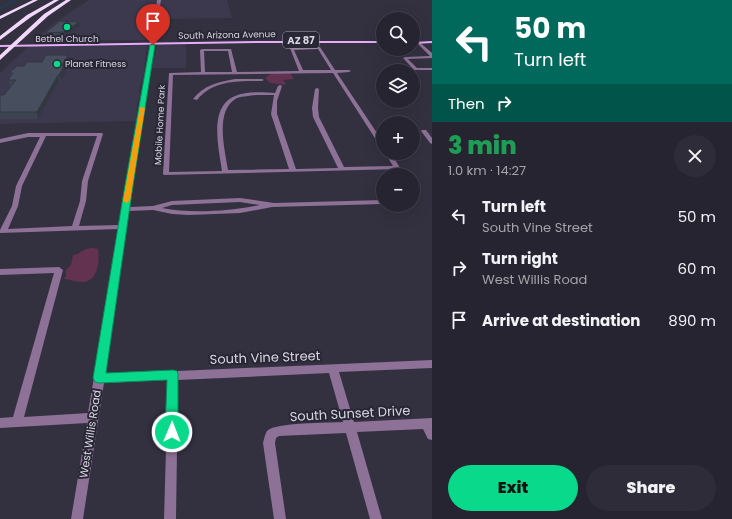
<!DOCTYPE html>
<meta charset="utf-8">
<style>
:root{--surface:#262430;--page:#2e2c38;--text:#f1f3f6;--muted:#a4a4ab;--line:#42414c;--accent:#08d98b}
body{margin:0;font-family:Poppins,sans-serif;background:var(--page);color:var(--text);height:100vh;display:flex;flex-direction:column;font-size:15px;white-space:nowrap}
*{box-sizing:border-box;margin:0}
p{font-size:13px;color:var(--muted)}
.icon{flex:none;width:22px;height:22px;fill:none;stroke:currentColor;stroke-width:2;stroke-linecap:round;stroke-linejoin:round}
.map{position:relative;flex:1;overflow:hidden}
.panel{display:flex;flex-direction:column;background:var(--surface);width:300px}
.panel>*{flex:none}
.top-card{background:#00695c;color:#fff;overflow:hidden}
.buttons{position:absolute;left:376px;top:12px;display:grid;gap:8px}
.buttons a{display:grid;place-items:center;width:44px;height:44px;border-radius:50%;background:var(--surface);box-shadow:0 4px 16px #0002,0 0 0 1px var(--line);font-size:20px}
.pin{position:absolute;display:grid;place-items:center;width:34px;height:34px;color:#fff;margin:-41px -17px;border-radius:50% 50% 50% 0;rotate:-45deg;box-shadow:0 0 4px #0007}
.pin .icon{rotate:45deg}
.me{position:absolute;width:44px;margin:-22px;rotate:1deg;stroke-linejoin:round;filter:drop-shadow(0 0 3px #0008)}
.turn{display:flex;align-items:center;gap:14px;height:84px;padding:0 16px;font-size:18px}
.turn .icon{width:52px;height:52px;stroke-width:2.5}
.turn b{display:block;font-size:28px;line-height:34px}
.then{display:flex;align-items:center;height:38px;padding:0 16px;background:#0003;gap:8px;font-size:15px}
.round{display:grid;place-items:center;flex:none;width:42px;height:42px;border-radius:21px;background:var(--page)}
.overview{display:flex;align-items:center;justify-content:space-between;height:68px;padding:0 16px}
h1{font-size:24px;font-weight:800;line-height:30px;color:#1e9e55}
.button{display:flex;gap:8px;margin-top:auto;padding:8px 16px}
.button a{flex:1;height:46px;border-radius:24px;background:var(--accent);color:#111;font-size:16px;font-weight:800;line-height:46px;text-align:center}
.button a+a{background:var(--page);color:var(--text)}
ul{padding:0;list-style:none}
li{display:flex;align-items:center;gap:12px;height:52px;padding:0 16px}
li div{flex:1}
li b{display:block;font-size:15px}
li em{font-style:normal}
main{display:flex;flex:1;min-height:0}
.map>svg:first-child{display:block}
.built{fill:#3c394f}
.green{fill:#623250}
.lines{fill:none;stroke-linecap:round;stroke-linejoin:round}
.stream{stroke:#064c6e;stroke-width:1}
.minor{fill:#8d7196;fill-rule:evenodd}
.major{fill:#e7acfa;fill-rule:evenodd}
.highway{fill:#f3d8fd;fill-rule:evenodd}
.wall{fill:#3d4451}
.shaded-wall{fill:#323742}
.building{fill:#474f5e;stroke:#323742}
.route{fill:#08d98b;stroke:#058d5a}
.slow{fill:#f59e0b}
.poi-dot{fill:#08d98b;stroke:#292736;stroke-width:1.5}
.labels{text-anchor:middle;stroke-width:4;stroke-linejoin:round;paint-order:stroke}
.far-street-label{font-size:9px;fill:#d7d6e0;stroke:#292736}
.far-poi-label{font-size:9px;fill:#d7d6e0;stroke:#292736}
.shield{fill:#292736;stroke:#a3a2ad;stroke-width:1}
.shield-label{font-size:10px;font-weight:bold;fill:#d7d6e0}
.street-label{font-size:11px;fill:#d7d6e0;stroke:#292736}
.near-street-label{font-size:13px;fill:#d7d6e0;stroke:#292736}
</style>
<main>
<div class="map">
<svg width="432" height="519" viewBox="0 0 432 519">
<rect width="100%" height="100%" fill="#333040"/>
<g class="built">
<path d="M89,0h67l-8,39 -4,1 -112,1 21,-17z"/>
<path d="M161,0h66l5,18 -73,1z"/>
<path d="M186,44v24h-34l5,-23z"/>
<path d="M144,45l4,1 -2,6 -2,23 -5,14 1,7 -3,7 -1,18 -136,3v-51l29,-27z"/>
</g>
<g class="green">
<path d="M272,73h18l4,6 -11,1 4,5 -17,-2 -5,-5z"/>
<path d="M94,248l4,1c2,12 0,35 -18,33 -6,0 -10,-3 -16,-3l2,-3v-6l5,-5 2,-10c9,-1 9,-7 21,-7z"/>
</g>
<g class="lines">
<path class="stream" d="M0,8l15,-7"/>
<g class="minor">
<path d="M157,0h4l-31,207 23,-1 19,-5 68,-3 34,5 109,-3v4l-111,3 -32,6 -51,2 -17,-1 -19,-4 -24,1 -24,163 64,-2 4,-2 4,1 255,-11v8l-93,4 15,50 78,-4v22l-4,-1 -5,-10 -66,3 25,87h-12l-24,-86 -67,3 -3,2 -1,5 11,76h-12l-11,-76c1,-4 2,-9 4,-12 8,-9 62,-8 76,-9l-14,-49 -151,7 -2,139h-12l4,-139 -64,3 -21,136h-12l16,-96 -87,5v-10l13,-1 41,-144 -54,2v-6l59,-2 4,3 -39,147 64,-4 31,-184 -119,4v-3l12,-24 4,-20 24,-49h-12l-28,6v-4l28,-6h74l1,1 -15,47 -2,20 -7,25 41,-1zM46,136h51l-15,45 -2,20 -8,25 -64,3 10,-23 4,-20zM240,202l20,3c-30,6 -68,9 -98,3l10,-3z"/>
<path d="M416,39l16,14v5l-24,1 9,9h15v2h-18l-11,-12 2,-1 25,-1 -15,-15z"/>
<path d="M320,47l15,23h14l2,1 -2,1 -12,1 46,69v6l-3,-2 -47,-73 -160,2 -4,97 53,-1c-3,-22 -14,-64 13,-75 12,-5 28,-4 40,-3l3,-7 2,-1 2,1 -5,15v13l19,55 42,-1 -25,-51 -1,-9 3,-19 2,-1 2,1 -1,19 1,9 25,50 49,-1 -8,-13h6l9,15 -1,1 -235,6 -1,-1 6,-101 32,-1 -1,-22 2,-1h29l6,23 62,-1 -9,-23zM318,49l13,21h-28l-9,-20zM204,51h24l4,21h-27zM256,95h18l-3,19 18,55 -61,1c-3,-20 -14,-60 9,-72 6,-2 13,-2 19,-3z"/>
<path d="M235,79h27l2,1 -2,1c-24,0 -49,-1 -65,19l-4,-1c11,-14 25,-17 42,-20z"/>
<path d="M422,130h4l6,8v6l-2,-1 -9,-12z"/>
<path d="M413,199l3,1 1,1 -1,1 -3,1z"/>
</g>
<g class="major">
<path d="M259,41h124v2h-124l-259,4v-2z"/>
<path d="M432,41v2l-19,1v-2z"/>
</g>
<g class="highway">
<path d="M33,0h5l-38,19v-3z"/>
<path d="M54,0h5l-28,17 -31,23v-4l27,-21z"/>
<path d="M66,0h5l-23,16 -48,44v-5l44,-41z"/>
</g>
</g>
<g class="wall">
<path d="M79,22l1,4 -15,10 -19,1 -1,-4z"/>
<path d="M70,61l-5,8 1,3 -5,9h-2l-21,38h-38v-24h4l7,-9h-1l-2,-6 2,-3 -1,-4 15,-7z"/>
</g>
<g class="shaded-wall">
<path d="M79,22l1,4 -15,10 -1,-4z"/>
<path d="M68,55l2,6 -5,8 1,3 -5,9 -2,-6 3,-9z"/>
<path d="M58,75l1,6 -21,38 -1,-7z"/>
</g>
<g class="building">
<path d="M60,21l19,1 -15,10 -19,1z"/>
<path d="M46,55h22l-6,11h2l-5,9h-1l-21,37h-37v-17h4l12,-15h-8l5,-7h-4l8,-7h7l3,-4h15z"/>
</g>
<path class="route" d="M153,44l2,1 -22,140 -27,188 67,-3 4,1 1,3v58l-2,4 -4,2 -5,-2 -2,-4 2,-52 -68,3 -4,-1 -2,-4 32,-193 25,-140z"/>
<path class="slow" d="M140,107l5,1 -15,93 -4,2 -3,-2z"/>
<g class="poi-dot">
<circle cx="67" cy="27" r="4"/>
<circle cx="57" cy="64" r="4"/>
</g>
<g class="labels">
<g class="far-street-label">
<text transform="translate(227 35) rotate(-1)" y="3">South Arizona Avenue</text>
<text transform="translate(160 125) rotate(-87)" y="3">Mobile Home Park</text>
</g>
<g class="far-poi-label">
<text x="67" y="42">Bethel Church</text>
<text x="65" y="67" text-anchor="start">Planet Fitness</text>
</g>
<rect class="shield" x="283" y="32" width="36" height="16" rx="3"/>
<g class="shield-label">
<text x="301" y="44">AZ 87</text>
</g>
<g class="street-label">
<text transform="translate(90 434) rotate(-81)" y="4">West Willis Road</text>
</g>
<g class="near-street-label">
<text transform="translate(265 357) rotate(-2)" y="5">South Vine Street</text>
<text transform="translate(350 413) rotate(-3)" y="5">South Sunset Drive</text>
</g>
</g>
</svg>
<div class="buttons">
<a><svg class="icon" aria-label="search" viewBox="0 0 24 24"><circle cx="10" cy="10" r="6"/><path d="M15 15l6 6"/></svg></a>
<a><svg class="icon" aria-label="layers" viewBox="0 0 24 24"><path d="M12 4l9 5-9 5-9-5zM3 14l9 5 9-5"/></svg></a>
<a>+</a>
<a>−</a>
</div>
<div class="pin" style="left:153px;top:45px;background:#d93025"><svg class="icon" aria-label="arrive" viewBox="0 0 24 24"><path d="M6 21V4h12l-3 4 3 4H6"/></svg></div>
<svg class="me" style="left:172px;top:432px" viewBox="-20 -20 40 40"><circle r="17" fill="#08d98b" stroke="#fff" stroke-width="3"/><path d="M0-11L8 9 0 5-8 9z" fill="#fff"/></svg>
</div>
<section class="panel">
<div class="top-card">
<div class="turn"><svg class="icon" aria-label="left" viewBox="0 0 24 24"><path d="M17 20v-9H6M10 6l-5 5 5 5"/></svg><div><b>50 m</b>Turn left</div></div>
<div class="then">Then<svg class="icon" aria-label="right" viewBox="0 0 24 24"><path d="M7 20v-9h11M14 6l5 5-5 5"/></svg></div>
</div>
<div class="overview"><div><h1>3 min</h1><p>1.0 km · 14:27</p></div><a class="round"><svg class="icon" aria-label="close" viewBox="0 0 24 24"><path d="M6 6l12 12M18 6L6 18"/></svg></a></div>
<ul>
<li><svg class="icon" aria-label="left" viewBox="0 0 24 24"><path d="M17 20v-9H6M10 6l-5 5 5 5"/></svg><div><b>Turn left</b><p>South Vine Street</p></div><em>50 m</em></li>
<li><svg class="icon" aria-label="right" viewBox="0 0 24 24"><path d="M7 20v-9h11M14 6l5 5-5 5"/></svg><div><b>Turn right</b><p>West Willis Road</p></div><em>60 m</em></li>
<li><svg class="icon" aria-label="arrive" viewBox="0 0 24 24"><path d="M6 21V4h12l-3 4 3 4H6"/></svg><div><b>Arrive at destination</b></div><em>890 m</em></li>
</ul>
<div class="button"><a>Exit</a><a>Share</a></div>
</section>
</main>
